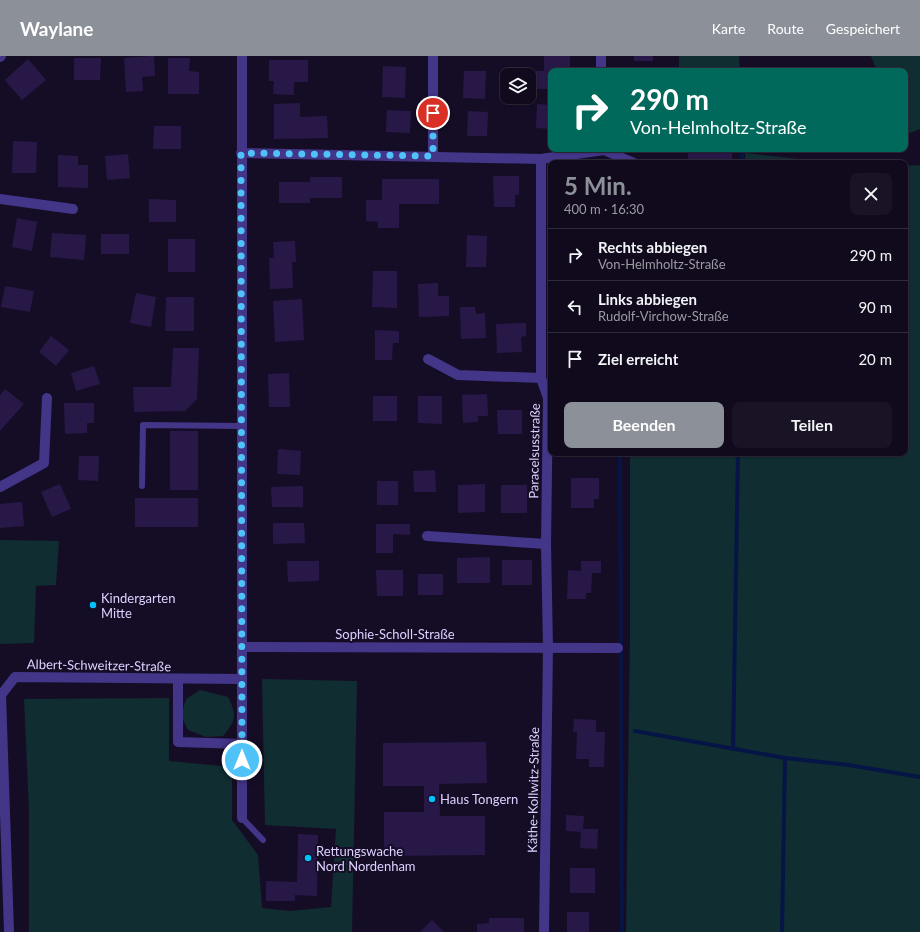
<!DOCTYPE html>
<html lang="de">
<meta charset="utf-8">
<style>
:root{--surface:#100a1c;--page:#191325;--text:#f1f3f6;--muted:#9c9aa3;--line:#302b3b;--accent:#8c9099}
body{margin:0;font-family:Lato,sans-serif;background:var(--page);color:var(--text);height:100vh;display:flex;flex-direction:column;font-size:15px;white-space:nowrap}
*{box-sizing:border-box;margin:0}
p{font-size:13px;color:var(--muted)}
.icon{flex:none;width:22px;height:22px;fill:none;stroke:currentColor;stroke-width:2;stroke-linecap:round;stroke-linejoin:round}
.map{position:relative;flex:1;overflow:hidden}
.sheet{position:absolute;left:548px;top:104px;width:360px;height:296px;display:flex;flex-direction:column;background:var(--surface);border-radius:8px;box-shadow:0 1px 3px #0004,0 0 0 1px var(--line)}
.sheet>*{flex:none}
.guide{position:absolute;left:548px;top:12px;width:360px;height:84px;border-radius:8px;box-shadow:0 1px 3px #0004,0 0 0 1px var(--line);background:#00695c;color:#fff;overflow:hidden}
.tools{position:absolute;left:500px;top:12px;display:grid;gap:8px}
.tools a{display:grid;place-items:center;width:36px;height:36px;border-radius:8px;background:var(--surface);box-shadow:0 1px 3px #0004,0 0 0 1px var(--line);font-size:20px}
.pin{position:absolute;display:grid;place-items:center;width:34px;height:34px;color:#fff;margin:-17px;border:2px solid #fff;border-radius:50%;box-shadow:0 1px 4px #0007}
.me{position:absolute;width:44px;margin:-22px;rotate:0deg;stroke-linejoin:round;filter:drop-shadow(0 0 3px #0008)}
.turn{display:flex;align-items:center;gap:14px;height:84px;padding:0 16px;font-size:18px}
.turn .icon{width:52px;height:52px;stroke-width:2.5}
.turn b{display:block;font-size:28px;line-height:34px}
.round{display:grid;place-items:center;flex:none;width:42px;height:42px;border-radius:8px;background:var(--page)}
.summary{display:flex;align-items:center;justify-content:space-between;height:68px;padding:0 16px}
h1{font-size:24px;font-weight:700;line-height:30px;color:var(--accent)}
.action{display:flex;gap:8px;margin-top:auto;padding:8px 16px}
.action a{flex:1;height:46px;border-radius:8px;background:var(--accent);color:#fff;font-size:16px;font-weight:700;line-height:46px;text-align:center}
.action a+a{background:var(--page);color:var(--text)}
ul{padding:0;list-style:none}
li{display:flex;align-items:center;gap:12px;height:52px;padding:0 16px;border-top:1px solid var(--line)}
li div{flex:1}
li b{display:block;font-size:15px}
li em{font-style:normal}
header{display:flex;align-items:center;gap:24px;box-sizing:border-box;height:56px;padding:0 20px;background:var(--accent);color:#fff}
header strong{font-size:19px}
nav{display:flex;gap:22px;margin-inline-start:auto;font-size:14px}
.map>svg:first-child{display:block}
.green{fill:#102d31}
.lines{fill:none;stroke-linecap:round;stroke-linejoin:round}
.stream{stroke:#061546;stroke-width:4}
.building{fill:#281848}
.lane{stroke:#433588;stroke-width:6}
.street{stroke:#433588;stroke-width:10}
.route{stroke:#4fc3f7;stroke-width:7;stroke-dasharray:0 12.6}
.poi-dot{fill:#00c1fd;stroke:#150d26;stroke-width:1.5}
.labels{text-anchor:middle;stroke-width:4;stroke-linejoin:round;paint-order:stroke}
.street-label{font-size:13px;fill:#ddd2ff;stroke:#150d26}
.poi-label{font-size:13px;fill:#ddd2ff;stroke:#150d26;text-anchor:start}
</style>
<header>
<strong>Waylane</strong>
<nav><a>Karte</a><a>Route</a><a>Gespeichert</a></nav>
</header>
<div class="map">
<svg width="920" height="876" viewBox="0 0 920 876">
<rect width="100%" height="100%" fill="#150d26"/>
<g class="green">
<path d="M679,0h60l1,15h-61z"/>
<path d="M871,0h49v73l-15,6v-64h-28z"/>
<path d="M745,97l90,10h-90z"/>
<path d="M920,109v767h-294l4,-297v-182h275v-287z"/>
<path d="M0,484l59,1 -3,44 -20,1 -2,57 -34,1z"/>
<path d="M262,623l95,2 -5,251h-323v-122l-5,-111 145,-1v63l63,6v53l26,35 4,53 28,3 41,-4 5,-78 -71,-4z"/>
<path d="M200,634l28,7c9,18 8,23 -5,39l-17,1 -18,-7 -7,-14 5,-17z"/>
</g>
<g class="lines">
<g class="stream">
<path d="M742,107v-11"/>
<path d="M620,397l2,479"/>
<path d="M635,675l150,27 64,7 71,12"/>
<path d="M733,693l5,-296"/>
<path d="M782,876l3,-174"/>
</g>
</g>
<g class="building">
<path d="M151,0h3l1,20 -13,1 1,14 -17,1 -2,-34z"/>
<path d="M544,0h26v15h-19v18h-15v-18h8z"/>
<rect x="634" y="0" width="19" height="5"/>
<path d="M74,2h27l-1,22h-26z"/>
<path d="M168,2h22l-1,13 10,1v22h-31z"/>
<path d="M28,3l18,21 -24,20 -17,-20z"/>
<path d="M269,4h39v22h-14v13l-21,-1 1,-13h-5z"/>
<path d="M383,10l23,1 -1,31 -23,-1z"/>
<path d="M464,15h22l-1,28 -22,-1z"/>
<path d="M300,47v14l27,-1 1,22 -54,1v-35z"/>
<path d="M537,48l14,1v24l-15,-1z"/>
<path d="M387,54l24,1 -1,22 -24,-1z"/>
<path d="M468,55l20,1 -1,24h-20z"/>
<path d="M154,70h27v23h-28z"/>
<path d="M13,85l24,1 -1,31h-24z"/>
<path d="M688,93h44v14l-44,-1z"/>
<path d="M128,98l2,24 -23,2 -2,-24z"/>
<path d="M58,99l20,1v9h10v23l-30,-1z"/>
<path d="M493,120h26v19h-4v12h-21z"/>
<path d="M310,121h32v21h-32v5h-31v-21h31z"/>
<path d="M382,123h57v25h-40v24h-21v-6l-12,-1v-21h16z"/>
<path d="M149,143l27,1v22h-27z"/>
<path d="M17,162l20,4 -5,29 -20,-4z"/>
<path d="M52,177l34,2 -2,25 -34,-3z"/>
<rect x="101" y="178" width="28" height="20"/>
<path d="M467,179l20,1 -1,31h-20z"/>
<rect x="168" y="183" width="27" height="33"/>
<path d="M295,185l1,21h-4l1,26 -23,1 -1,-31h5l-1,-16z"/>
<path d="M373,215h24v37l-25,-1z"/>
<path d="M438,227v13h11v20l-30,1 -1,-33z"/>
<path d="M5,230l29,5 -4,21 -29,-5z"/>
<path d="M136,237l20,4 -5,30 -21,-4z"/>
<path d="M166,241h28v34h-29z"/>
<path d="M302,243l2,41 -29,2 -2,-41z"/>
<path d="M460,251h15l1,7 9,-1 1,25 -25,1z"/>
<path d="M526,267v13l-5,1 1,15 -25,1 -1,-29z"/>
<path d="M375,274l24,1v12h-6l-1,17h-17z"/>
<path d="M51,280l18,14 -13,16 -17,-14z"/>
<path d="M173,292h26l-2,51 -12,12 -51,1 -1,-25h38z"/>
<path d="M94,310l6,18 -24,7 -5,-18z"/>
<path d="M289,317l1,34h-21l-1,-33z"/>
<path d="M5,333l19,15 -24,27v-36z"/>
<path d="M487,338l1,22h-10v6l-15,1 -1,-28z"/>
<rect x="373" y="340" width="24" height="25"/>
<path d="M418,340h24v28l-24,-1z"/>
<path d="M64,347h30v20h-7v10l-22,1z"/>
<path d="M497,354h25v24h-24z"/>
<rect x="170" y="375" width="28" height="59"/>
<path d="M278,393l23,2 -1,24 -23,-1z"/>
<path d="M79,400h20l-1,25 -20,-1z"/>
<path d="M435,414l1,22h-22l-1,-21z"/>
<path d="M571,422h28v21h-5v9h-23z"/>
<rect x="377" y="425" width="21" height="24"/>
<path d="M60,428l11,25 -19,8 -11,-25z"/>
<path d="M485,428v28l-27,1v-28z"/>
<rect x="501" y="429" width="26" height="28"/>
<path d="M303,430v21h-31l-1,-20z"/>
<rect x="135" y="442" width="63" height="29"/>
<path d="M22,446l2,24 -24,2v-24z"/>
<path d="M273,467h31l1,20 -32,1z"/>
<path d="M376,468h34v11l-17,-1v19h-17z"/>
<path d="M490,501v26h-33v-25z"/>
<rect x="502" y="504" width="30" height="25"/>
<path d="M287,505h32v20l-31,1z"/>
<path d="M581,505h20v12h-9l-1,20h-5v6h-19l1,-29 13,1z"/>
<path d="M376,514h27v26h-26z"/>
<rect x="418" y="518" width="25" height="21"/>
<path d="M574,663l22,1v12h9l-1,35h-15v-8h-13l1,-27h-4z"/>
<path d="M486,686l1,41 -48,1 1,32h45v39l-101,1v-44h40v-26h-41v-43z"/>
<path d="M566,759l18,1 -1,13h15l-1,20 -17,-1 1,-16 -15,-1z"/>
<path d="M298,778l20,1 -1,61 -22,-1v6h-29v-20l31,1z"/>
<rect x="570" y="812" width="25" height="25"/>
<rect x="567" y="856" width="22" height="20"/>
<path d="M489,862h35v14h-47v-8l12,-1z"/>
<path d="M432,864l12,12h-24z"/>
</g>
<g class="lines">
<g class="lane">
<path d="M142,430l1,-61 99,1"/>
<path d="M242,762l21,22"/>
</g>
<g class="street">
<path d="M242,0v762"/>
<path d="M433,0v100"/>
<path d="M601,0v15"/>
<path d="M0,1l1,-1"/>
<path d="M241,97l300,6 63,-9 30,13"/>
<path d="M541,103v219l7,20 -2,146 2,104 -4,284"/>
<path d="M0,143l73,10"/>
<path d="M428,303l30,16 83,3"/>
<path d="M0,431l44,-24 3,-65"/>
<path d="M427,480l119,8"/>
<path d="M242,591l376,1"/>
<path d="M178,623v63l64,2"/>
<path d="M9,876l-8,-237 14,-18 227,2"/>
</g>
</g>
<g class="lines">
<path class="route" d="M242,704l-1,-607 192,3v-43"/>
</g>
<g class="poi-dot">
<circle cx="93" cy="549" r="4"/>
<circle cx="432" cy="743" r="4"/>
<circle cx="308" cy="802" r="4"/>
</g>
<g class="labels">
<g class="street-label">
<text transform="translate(534 395) rotate(-89)" y="5">Paracelsusstraße</text>
<text x="395" y="583">Sophie-Scholl-Straße</text>
<text transform="translate(99 609) rotate(1)" y="5">Albert-Schweitzer-Straße</text>
<text transform="translate(533 734) rotate(-89)" y="5">Käthe-Kollwitz-Straße</text>
</g>
<g class="poi-label">
<text x="101" y="547">Kindergarten<tspan x="101" dy="15">Mitte</tspan></text>
<text x="440" y="748">Haus Tongern</text>
<text x="316" y="800">Rettungswache<tspan x="316" dy="15">Nord Nordenham</tspan></text>
</g>
</g>
</svg>
<div class="tools">
<a><svg class="icon" aria-label="layers" viewBox="0 0 24 24"><path d="M12 4l9 5-9 5-9-5zM3 14l9 5 9-5"/></svg></a>
</div>
<div class="pin" style="left:433px;top:57px;background:#d93025"><svg class="icon" aria-label="arrive" viewBox="0 0 24 24"><path d="M6 21V4h12l-3 4 3 4H6"/></svg></div>
<svg class="me" style="left:242px;top:704px" viewBox="-20 -20 40 40"><circle r="17" fill="#4fc3f7" stroke="#fff" stroke-width="3"/><path d="M0-11L8 9 0 5-8 9z" fill="#fff"/></svg>
<div class="guide">
<div class="turn"><svg class="icon" aria-label="right" viewBox="0 0 24 24"><path d="M7 20v-9h11M14 6l5 5-5 5"/></svg><div><b>290 m</b>Von-Helmholtz-Straße</div></div>
</div>
<section class="sheet">
<div class="summary"><div><h1>5 Min.</h1><p>400 m · 16:30</p></div><a class="round"><svg class="icon" aria-label="close" viewBox="0 0 24 24"><path d="M6 6l12 12M18 6L6 18"/></svg></a></div>
<ul>
<li><svg class="icon" aria-label="right" viewBox="0 0 24 24"><path d="M7 20v-9h11M14 6l5 5-5 5"/></svg><div><b>Rechts abbiegen</b><p>Von-Helmholtz-Straße</p></div><em>290 m</em></li>
<li><svg class="icon" aria-label="left" viewBox="0 0 24 24"><path d="M17 20v-9H6M10 6l-5 5 5 5"/></svg><div><b>Links abbiegen</b><p>Rudolf-Virchow-Straße</p></div><em>90 m</em></li>
<li><svg class="icon" aria-label="arrive" viewBox="0 0 24 24"><path d="M6 21V4h12l-3 4 3 4H6"/></svg><div><b>Ziel erreicht</b></div><em>20 m</em></li>
</ul>
<div class="action"><a>Beenden</a><a>Teilen</a></div>
</section>
</div>
